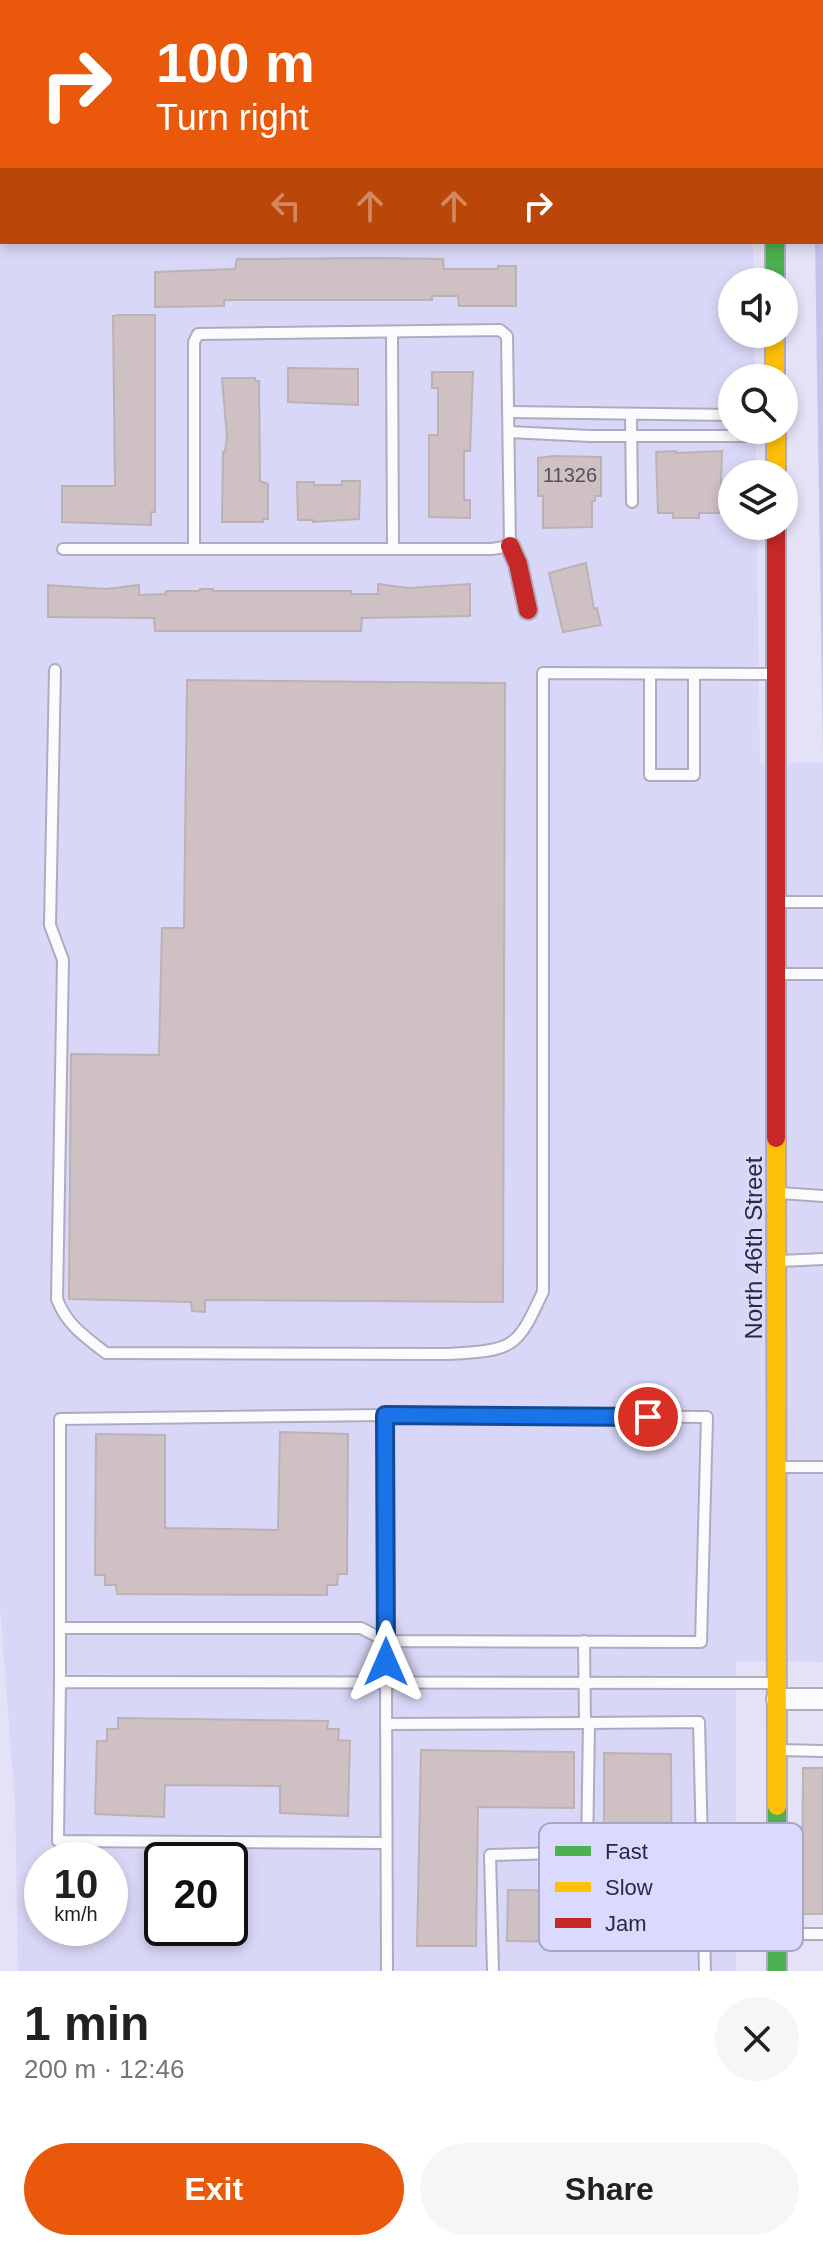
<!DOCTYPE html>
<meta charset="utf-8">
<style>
:root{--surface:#fff;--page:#f6f6f6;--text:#202124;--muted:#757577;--accent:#ea580c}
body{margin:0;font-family:Arial,sans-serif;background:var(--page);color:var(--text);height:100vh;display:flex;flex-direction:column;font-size:30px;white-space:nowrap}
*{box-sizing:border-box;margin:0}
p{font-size:26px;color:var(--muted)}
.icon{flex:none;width:44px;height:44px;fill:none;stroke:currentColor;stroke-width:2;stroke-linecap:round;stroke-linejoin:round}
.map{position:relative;height:1971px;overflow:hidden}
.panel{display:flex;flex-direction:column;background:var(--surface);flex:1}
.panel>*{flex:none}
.top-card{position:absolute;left:0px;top:0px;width:824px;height:244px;box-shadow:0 4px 12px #0003;background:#ea580c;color:#fff;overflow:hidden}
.controls{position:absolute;left:718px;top:268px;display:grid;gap:16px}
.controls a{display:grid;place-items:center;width:80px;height:80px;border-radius:50%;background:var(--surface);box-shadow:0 4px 12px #0003;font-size:40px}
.speed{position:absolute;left:24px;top:1842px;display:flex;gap:16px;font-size:40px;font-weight:700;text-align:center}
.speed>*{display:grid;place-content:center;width:104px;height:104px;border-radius:50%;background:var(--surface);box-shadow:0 4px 12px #0003;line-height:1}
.speed small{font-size:20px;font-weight:400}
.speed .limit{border:4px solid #111;border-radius:12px;background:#fff;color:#111}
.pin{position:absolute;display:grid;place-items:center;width:68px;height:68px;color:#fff;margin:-34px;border:4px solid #fff;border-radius:50%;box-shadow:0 2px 8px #0007}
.me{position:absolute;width:88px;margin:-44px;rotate:0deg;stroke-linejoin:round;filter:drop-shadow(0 0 6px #0008)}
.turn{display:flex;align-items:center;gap:28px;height:168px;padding:0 24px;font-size:36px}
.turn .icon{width:104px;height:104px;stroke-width:2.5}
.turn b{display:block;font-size:56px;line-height:68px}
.lanes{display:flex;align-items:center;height:76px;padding:0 24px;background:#0003;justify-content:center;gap:40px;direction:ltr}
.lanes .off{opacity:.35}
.round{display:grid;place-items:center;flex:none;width:84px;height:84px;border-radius:42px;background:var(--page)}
.head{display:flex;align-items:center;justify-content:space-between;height:136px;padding:0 24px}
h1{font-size:48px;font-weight:800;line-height:60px}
.primary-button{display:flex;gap:16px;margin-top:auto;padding:16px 24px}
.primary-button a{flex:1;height:92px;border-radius:48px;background:var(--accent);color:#fff;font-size:32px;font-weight:800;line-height:92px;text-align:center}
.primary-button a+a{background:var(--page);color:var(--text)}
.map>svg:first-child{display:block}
.built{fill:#d9d7f7;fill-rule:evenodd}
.green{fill:#c4c2ed}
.building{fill:#cfc1c3;stroke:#bcb1b5;stroke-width:2}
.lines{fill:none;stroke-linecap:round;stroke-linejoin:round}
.lane-casing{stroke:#adacbe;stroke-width:14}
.street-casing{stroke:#adacbe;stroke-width:24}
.fast-casing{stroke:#adacbe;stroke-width:22}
.slow-casing{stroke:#adacbe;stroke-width:22}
.jam-casing{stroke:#adacbe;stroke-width:22}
.path{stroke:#d8d8de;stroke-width:3;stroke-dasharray:6 6;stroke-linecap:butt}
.lane{stroke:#fbfbfe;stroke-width:10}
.street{stroke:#fbfbfe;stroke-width:20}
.fast{stroke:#4caf50;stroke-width:18}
.slow{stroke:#ffc107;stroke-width:18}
.jam{stroke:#c62828;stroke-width:18}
.route-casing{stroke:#114b97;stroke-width:20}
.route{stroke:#1a73e8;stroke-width:14}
.labels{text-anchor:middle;stroke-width:6;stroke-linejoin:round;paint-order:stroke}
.number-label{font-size:20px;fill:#534f61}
.street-label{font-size:24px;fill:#2a2940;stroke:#dbdafe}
.key{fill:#dbdafe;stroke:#a6a5c5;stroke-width:2}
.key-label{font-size:22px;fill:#2a2940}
</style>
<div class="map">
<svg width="823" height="1971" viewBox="0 0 823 1971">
<rect width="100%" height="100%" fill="#e3e2f6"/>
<g class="built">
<path d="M0,0h703l-701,2v80z"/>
<path d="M0,126l2,116h751l1,40h-22v52h22l1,44h-23v52h24v44h-24v52h25l3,237h63v899l-87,-1v310h-718l-3,-167 -15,-196zM42,1860h68v68h-68zM162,1860h68v68h-68z"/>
</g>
<path class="green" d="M823,95v659l-8,-512h7z"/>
<g class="building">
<path d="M375,258l68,1 1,10h54v-3h18v40h-57l-1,-10h-26v4h-208v6l-69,1v-35l80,-3 2,-10z"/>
<path d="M118,315h37v197h-4v13l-89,-3v-36h53l-2,-170z"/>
<path d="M288,368l70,1v36l-70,-3z"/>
<path d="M432,372h41l-3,79h-6v49h6v18l-41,-1v-82h9v-47h-6z"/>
<path d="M222,378h33v3h4l1,100 8,3v35h-5v3h-41l1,-70h2l2,-15z"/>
<path d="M676,451v2l46,-2 -2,62h-21v5h-26v-5h-15l-2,-61z"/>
<path d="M554,456l47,1v39h-6v5h-3v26l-49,1v-32h-5v-38z"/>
<path d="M342,481h18l-1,38 -46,3v-2h-15l-1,-38h17v3h28z"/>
<path d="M586,563l8,46 3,-1 4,17 -38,7 -14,-59z"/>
<path d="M378,584l30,4 62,-4v32l-108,2 -1,13h-206l-1,-13 -106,-1v-32l58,4 33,-4v10l27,-1v-3h34v-2h13v2h138v3h27z"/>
<path d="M187,680l318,3 -2,619 -298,-2v12l-13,-1 -1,-9 -122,-3 2,-245 88,1 3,-127h22z"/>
<path d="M280,1432l68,2 -1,140h-9l-1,11h-10v10l-210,-1 -1,-9h-11v-10h-10l1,-141 69,1v93l113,2z"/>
<path d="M118,1718l210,3 -1,8h12l-1,11 12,1 -2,75 -68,-3v-27l-115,-1 -1,32 -69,-3 2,-73h10v-12h11z"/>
<path d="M421,1750l153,2v56l-96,-1 -2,139h-59z"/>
<path d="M604,1753l67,1 1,190 -165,-3 1,-51 96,1z"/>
<path d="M803,1768h20v146h-21z"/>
</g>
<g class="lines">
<defs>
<g id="lane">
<path d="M283,0l2,2"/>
<path d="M713,2l10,-2"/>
<path d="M0,61h2"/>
<path d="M822,207h1"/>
<path d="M392,332l1,217"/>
<path d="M509,412l223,3"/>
<path d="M631,415l1,87"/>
<path d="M509,432l81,4h184"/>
<path d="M63,549h131v-207l4,-8 302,-4 7,6 3,210 -18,3h-298"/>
<path d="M55,670l-5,255 13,35 -6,339c9,25 28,38 49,54l339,1c18,-1 54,-1 68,-13 14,-11 22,-34 30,-49v-619l232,1"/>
<path d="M650,674v101h44v-101"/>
<path d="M777,902h46"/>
<path d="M778,974h45"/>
<path d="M780,1193l43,3"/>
<path d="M780,1261l43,-2"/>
<path d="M778,1467h45"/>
<path d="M60,1628h301l25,13 315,1 6,-225 -322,-2 1,268 1,288"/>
<path d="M584,1641l1,82 114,-1 6,249"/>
<path d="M60,1682v-263l325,-4"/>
<path d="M386,1724l199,-1"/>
<path d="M779,1750l44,1"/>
<path d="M386,1843l-328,-2 2,-159 716,1"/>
<path d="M779,1934h44"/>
<path d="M493,1971l-3,-116 97,-3 2,-129"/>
</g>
<path id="street" d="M777,1699h46"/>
<g id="fast">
<path d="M775,242v40"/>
<path d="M777,1806v165"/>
</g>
<g id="slow">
<path d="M775,334v44"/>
<path d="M776,430v44"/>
<path d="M776,1138l1,668"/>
</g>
<g id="jam">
<path d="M773,0v2"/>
<path d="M776,526v612"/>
<path d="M510,546l8,18 10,46"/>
</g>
</defs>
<use href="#lane" class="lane-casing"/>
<use href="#street" class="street-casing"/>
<use href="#fast" class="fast-casing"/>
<use href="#slow" class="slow-casing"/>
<use href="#jam" class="jam-casing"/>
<path class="path" d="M799,1436l7,5v12"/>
<use href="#lane" class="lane"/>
<use href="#street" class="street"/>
<use href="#fast" class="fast"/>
<use href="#slow" class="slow"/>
<use href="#jam" class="jam"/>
</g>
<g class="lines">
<defs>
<path id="route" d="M386,1662l-1,-247 263,2"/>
</defs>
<use href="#route" class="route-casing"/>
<use href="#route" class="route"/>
</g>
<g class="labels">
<g class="number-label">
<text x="570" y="482">11326</text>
</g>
<g class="street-label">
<text transform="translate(754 1248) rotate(-90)" y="8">North 46th Street</text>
</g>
</g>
<rect x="539" y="1823" width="264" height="128" rx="12" class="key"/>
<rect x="555" y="1846" width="36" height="10" fill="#4caf50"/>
<rect x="555" y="1882" width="36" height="10" fill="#ffc107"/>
<rect x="555" y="1918" width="36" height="10" fill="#c62828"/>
<g class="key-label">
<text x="605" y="1859">Fast</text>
<text x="605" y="1895">Slow</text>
<text x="605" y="1931">Jam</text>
</g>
</svg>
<div class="controls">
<a><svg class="icon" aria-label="sound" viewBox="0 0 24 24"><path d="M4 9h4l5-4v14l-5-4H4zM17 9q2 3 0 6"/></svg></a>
<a><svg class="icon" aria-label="search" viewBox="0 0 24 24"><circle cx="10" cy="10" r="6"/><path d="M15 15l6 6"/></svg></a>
<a><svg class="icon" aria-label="layers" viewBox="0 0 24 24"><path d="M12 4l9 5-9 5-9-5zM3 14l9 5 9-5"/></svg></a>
</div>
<div class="speed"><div>10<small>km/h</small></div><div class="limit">20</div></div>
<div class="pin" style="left:648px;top:1417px;background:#d93025"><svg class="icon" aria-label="arrive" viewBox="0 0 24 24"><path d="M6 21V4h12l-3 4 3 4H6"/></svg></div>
<svg class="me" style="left:386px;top:1662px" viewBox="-20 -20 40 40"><path d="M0-17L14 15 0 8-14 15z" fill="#1a73e8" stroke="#fff" stroke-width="4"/></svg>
<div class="top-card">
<div class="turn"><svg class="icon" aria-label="right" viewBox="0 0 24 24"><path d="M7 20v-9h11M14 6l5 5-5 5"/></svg><div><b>100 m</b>Turn right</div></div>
<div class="lanes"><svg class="icon off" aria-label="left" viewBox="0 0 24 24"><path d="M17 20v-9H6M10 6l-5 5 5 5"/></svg><svg class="icon off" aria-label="ahead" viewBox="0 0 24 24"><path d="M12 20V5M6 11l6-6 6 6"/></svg><svg class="icon off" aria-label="ahead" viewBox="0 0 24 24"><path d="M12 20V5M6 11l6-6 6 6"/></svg><svg class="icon" aria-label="right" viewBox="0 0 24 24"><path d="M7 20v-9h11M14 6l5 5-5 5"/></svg></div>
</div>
</div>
<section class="panel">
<div class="head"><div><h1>1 min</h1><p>200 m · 12:46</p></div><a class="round"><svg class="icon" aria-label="close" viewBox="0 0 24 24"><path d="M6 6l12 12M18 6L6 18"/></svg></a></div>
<div class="primary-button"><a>Exit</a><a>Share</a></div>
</section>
